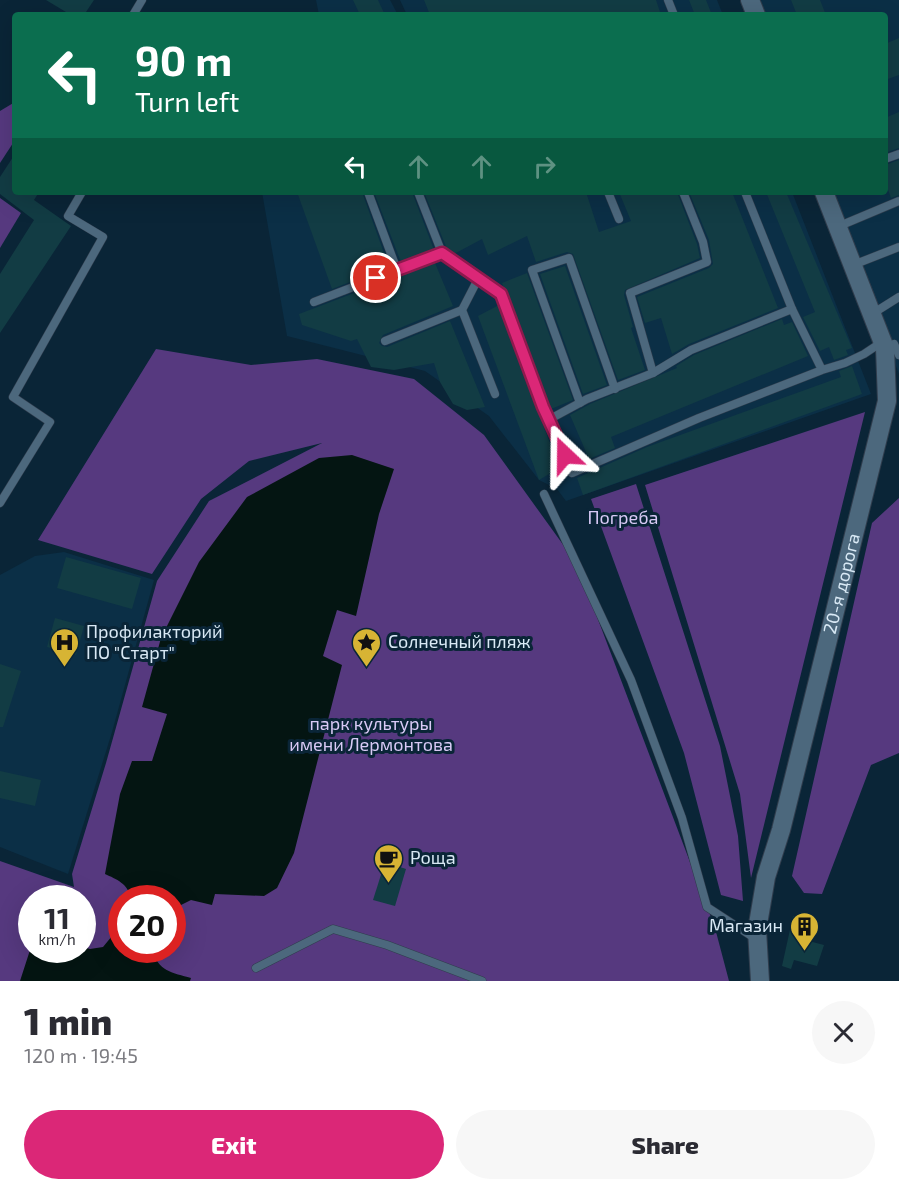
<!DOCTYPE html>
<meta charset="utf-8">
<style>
:root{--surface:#fff;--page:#f7f7f7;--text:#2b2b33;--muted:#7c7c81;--accent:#db2777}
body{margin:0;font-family:"Exo 2",sans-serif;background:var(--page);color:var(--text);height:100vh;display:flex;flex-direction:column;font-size:22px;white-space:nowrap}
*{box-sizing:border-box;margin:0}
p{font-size:20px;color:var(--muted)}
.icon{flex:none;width:33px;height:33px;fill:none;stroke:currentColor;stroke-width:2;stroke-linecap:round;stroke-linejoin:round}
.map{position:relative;height:981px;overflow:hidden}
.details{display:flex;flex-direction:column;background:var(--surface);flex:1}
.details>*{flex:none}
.guide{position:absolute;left:12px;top:12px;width:876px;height:183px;border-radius:6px;box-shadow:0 6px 24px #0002;background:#0b6e4f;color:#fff;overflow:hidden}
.speed{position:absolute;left:18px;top:885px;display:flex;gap:12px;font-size:30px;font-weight:700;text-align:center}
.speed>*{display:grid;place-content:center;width:78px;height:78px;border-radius:50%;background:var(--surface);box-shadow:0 6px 24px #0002;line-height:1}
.speed small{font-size:15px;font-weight:400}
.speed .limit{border:9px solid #d22;background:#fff;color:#111}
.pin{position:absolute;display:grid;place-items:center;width:51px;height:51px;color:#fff;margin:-26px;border:3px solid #fff;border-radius:50%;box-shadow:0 2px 6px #0007}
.me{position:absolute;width:66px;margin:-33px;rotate:337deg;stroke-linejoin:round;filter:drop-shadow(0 0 4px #0008)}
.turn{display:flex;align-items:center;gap:21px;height:126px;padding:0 24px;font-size:27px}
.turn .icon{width:78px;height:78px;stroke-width:2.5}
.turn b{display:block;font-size:42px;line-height:51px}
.lanes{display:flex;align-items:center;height:57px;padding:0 24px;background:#0003;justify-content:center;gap:30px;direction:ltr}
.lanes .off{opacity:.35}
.round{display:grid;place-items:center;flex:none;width:63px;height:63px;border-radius:32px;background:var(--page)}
.summary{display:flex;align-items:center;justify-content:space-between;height:102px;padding:0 24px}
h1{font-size:36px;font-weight:800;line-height:45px}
.primary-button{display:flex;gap:12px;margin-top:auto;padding:12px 24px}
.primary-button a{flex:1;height:69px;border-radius:36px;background:var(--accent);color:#fff;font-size:24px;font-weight:800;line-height:69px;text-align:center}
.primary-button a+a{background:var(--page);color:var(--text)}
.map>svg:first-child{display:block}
.built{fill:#0b2f46}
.green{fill:#56397f;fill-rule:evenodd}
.water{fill:#041512}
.building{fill:#123c44}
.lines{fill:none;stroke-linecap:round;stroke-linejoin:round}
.lane-casing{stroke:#303d4d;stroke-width:9}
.secondary-casing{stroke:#303d4d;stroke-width:20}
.lane{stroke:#4c687d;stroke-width:8}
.secondary{stroke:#4c687d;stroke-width:18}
.route-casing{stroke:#8e194d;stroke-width:15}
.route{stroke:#db2777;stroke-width:10}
.labels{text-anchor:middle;stroke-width:6;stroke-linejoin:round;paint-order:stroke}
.park-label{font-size:18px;fill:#d9caf6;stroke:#0a2537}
.street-label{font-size:18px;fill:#d9e9f5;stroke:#0a2537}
.poi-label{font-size:18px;fill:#d9e9f5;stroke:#0a2537;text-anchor:start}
</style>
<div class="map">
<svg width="899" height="981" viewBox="0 0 899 981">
<rect width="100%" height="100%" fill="#0a2537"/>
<g class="built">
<path d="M316,0h74l8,15h-79z"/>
<path d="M400,0h119l-36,15h-76z"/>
<path d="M538,0h179l6,15h-223z"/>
<path d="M758,0h141v374l-70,-182h56v-177h-122z"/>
<path d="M262,192h530l79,202 -305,107 -9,-12 -18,-9 -50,-64 -64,-45 -138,-35z"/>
<path d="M64,552l90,28 -42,152 -44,142 -68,-27v-272l35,-19z"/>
</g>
<g class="green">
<path d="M15,102v38l-15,23v-52z"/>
<path d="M0,198l21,15 -21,35z"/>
<path d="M156,349l95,16 66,-6 97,20 70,56 93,129 138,364 14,53h-729v-120l74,26 -2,-13 34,-111 51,-182 52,-80 113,-58 -73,18 -48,38 -49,75 -114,-34zM32,898h50v52h-50zM122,898h50v52h-50z"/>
<path d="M865,412l-114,466 -11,-84 -95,-309z"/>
<path d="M636,484l84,262 18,90 5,65 -22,-6 -37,-142 -93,-254z"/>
<path d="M899,498v255l-28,12 -49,129 -18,-1 -12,-17 80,-353z"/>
</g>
<g class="water">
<path d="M352,455l42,14 -15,45 -23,102 -19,-6 -14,46 19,9 -48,188 -17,35 -13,8 -49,-2 -3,11 -21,-5 -18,9 -1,-11h-42c-1,-14 -14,-19 -25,-24l15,-80 12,-33h20l15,-47 -25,-7 19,-69 38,-76 48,-65 72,-39z"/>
<path d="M112,936l9,2 1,12h31c4,21 20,23 38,28l-1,3h-170l11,-34 1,3h50l1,-3 7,2 13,-2z"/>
</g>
<g class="building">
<path d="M46,0h48l-10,15h-13z"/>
<path d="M353,0h25l7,15h-25z"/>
<path d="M424,0h232l5,15h-231z"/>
<path d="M689,0h17l6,15h-17z"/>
<path d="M791,0h29l6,15h-29z"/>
<path d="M899,38v37l-14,5v-36z"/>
<path d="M899,112v36l-14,5v-35z"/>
<path d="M15,154v38h24l-5,8 37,26 -71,107v-59l34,-54 -34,-26v-17z"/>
<path d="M899,160v35l-8,3 -6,-17v-16z"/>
<path d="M297,192h65l27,75 -57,22z"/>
<path d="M374,192h38l22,58 -33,12z"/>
<path d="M424,192h162l13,40 32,-11 -12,-29h58l20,52 3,14 -75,32 -1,5 9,32 -2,1 14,42 -27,10 -45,-126 -6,-2 -31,10 -9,-26 -39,19 -6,-16 -28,15 -7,-5z"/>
<path d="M689,192h43l46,116 -89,36 -17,10 -11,-36 -16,5 -8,-26 72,-29 4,-4 -4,-24z"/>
<path d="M766,192h20l66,156 -6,2 2,5 -14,5 -5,-13 -9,4 -17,-34 12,-5z"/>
<path d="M441,260l-6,3 18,43 -70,29 -4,8 3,3 5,1 63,-26 35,86 -18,3 -14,-6 -13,-22 -6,-19 -40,7 -23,-3 -14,-28 -6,2 -49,-16 -3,-11z"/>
<path d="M565,266l42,119 -24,9 -43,-120z"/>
<path d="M527,273l46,127 -22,9 -49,-126z"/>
<path d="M499,305l60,163 -20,12 -61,-164z"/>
<path d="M782,319l2,6 8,-3 16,34 -197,81 4,11 -26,11 -19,-44 20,-11 87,-36 -1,-2 18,-11z"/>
<path d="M852,366l10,28 -279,101 -6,-17 70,-31 194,-70 -2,-6z"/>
<path d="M66,557l75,21 -9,31 -75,-21z"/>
<path d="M55,618l29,8 -8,29 -29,-8z"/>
<path d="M0,664l21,7 -18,56h-3z"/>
<path d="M0,771l41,9 -6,26 -35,-8z"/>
<path d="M385,862l21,7 -11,37 -22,-6z"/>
<path d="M793,916l15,4 -7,19 23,6 -7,21 -23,-6 -3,9 -9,-3z"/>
</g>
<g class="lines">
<defs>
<g id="lane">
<path d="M668,0l6,15"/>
<path d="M133,15l9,-15"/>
<path d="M885,159l14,-5"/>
<path d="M368,192l29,78"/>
<path d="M418,192l24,61"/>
<path d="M608,192l11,27"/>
<path d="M745,192l47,117"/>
<path d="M837,227l62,-26"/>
<path d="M853,265l46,-18"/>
<path d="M478,279l-16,31 33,84"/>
<path d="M314,302l128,-49 59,41 42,113 7,12"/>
<path d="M872,314l27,-17"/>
<path d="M385,341l77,-31"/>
<path d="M885,348l9,-4 5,11"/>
<path d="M822,370l-30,-61 -101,41 -38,23 -66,26 -37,20 22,54 127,-55 123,-48 23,-7 19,-9 18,-12"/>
<path d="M653,373l-23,-80 77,-31 -4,-20 -20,-50"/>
<path d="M580,403l-48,-133 37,-12 46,131"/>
<path d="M544,494l87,186 51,138 25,89 49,32"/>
<path d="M0,503l50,-81 -37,-25 90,-160 -35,-21 14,-24"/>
<path d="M256,968l77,-39 54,16 95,36"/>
</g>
<g id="secondary">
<path d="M750,0l6,15"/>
<path id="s1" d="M760,981l-3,-51 9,-53 15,-47 106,-429 -2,-53 -61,-156"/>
</g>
</defs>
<use href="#lane" class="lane-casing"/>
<use href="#secondary" class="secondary-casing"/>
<use href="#lane" class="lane"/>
<use href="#secondary" class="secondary"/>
</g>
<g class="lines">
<defs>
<path id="route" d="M376,278l66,-25 59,41 42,113 22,48"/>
</defs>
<use href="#route" class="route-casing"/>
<use href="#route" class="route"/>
</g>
<defs>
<symbol id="hospital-pin" viewBox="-11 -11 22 30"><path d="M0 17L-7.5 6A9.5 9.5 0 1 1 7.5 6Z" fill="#d7b434" stroke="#0a2537"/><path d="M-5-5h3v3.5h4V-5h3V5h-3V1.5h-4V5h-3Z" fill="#111"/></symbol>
<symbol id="sight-pin" viewBox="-11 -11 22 30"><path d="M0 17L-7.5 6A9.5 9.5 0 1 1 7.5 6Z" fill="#d7b434" stroke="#0a2537"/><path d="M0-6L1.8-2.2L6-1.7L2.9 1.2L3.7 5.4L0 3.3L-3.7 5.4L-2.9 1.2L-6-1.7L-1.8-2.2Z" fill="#111"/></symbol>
<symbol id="cafe-pin" viewBox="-11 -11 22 30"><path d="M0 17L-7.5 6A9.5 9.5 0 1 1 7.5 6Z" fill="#d7b434" stroke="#0a2537"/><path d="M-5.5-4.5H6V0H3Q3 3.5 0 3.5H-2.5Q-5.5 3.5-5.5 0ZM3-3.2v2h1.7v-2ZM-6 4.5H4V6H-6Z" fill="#111"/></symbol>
<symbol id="building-pin" viewBox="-11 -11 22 30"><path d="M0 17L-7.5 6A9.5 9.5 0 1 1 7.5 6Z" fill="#d7b434" stroke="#0a2537"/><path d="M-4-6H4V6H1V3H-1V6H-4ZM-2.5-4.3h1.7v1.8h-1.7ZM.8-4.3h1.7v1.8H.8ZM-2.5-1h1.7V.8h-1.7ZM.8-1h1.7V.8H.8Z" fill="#111"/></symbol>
</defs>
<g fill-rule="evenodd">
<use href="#hospital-pin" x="48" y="626" width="33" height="45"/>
<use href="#sight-pin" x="350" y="626" width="33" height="45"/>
<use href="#cafe-pin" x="372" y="842" width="33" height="45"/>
<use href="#building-pin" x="788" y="910" width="33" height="45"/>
</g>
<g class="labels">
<g class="park-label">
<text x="623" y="524">Погреба</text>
<text x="371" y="730">парк культуры<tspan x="371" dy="21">имени Лермонтова</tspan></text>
</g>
<g class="street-label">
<text dy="6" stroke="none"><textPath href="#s1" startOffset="408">20-я дорога</textPath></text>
</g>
<g class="poi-label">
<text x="86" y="638">Профилакторий<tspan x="86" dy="21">ПО "Старт"</tspan></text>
<text x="388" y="648">Солнечный пляж</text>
<text x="410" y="864">Роща</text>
<text x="783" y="932" text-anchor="end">Магазин</text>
</g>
</g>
</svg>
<div class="speed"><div>11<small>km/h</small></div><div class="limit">20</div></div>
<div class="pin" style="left:376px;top:278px;background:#d93025"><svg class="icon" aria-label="arrive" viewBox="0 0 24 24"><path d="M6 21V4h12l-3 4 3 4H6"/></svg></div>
<svg class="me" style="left:565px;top:455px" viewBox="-20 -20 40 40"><path d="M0-17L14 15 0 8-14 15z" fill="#db2777" stroke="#fff" stroke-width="4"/></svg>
<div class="guide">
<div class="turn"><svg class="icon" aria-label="left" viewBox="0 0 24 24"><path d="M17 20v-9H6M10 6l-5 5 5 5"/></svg><div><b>90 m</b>Turn left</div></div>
<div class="lanes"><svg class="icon" aria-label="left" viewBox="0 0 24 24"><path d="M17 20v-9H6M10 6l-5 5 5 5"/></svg><svg class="icon off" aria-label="ahead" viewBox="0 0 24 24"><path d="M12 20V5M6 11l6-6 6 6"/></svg><svg class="icon off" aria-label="ahead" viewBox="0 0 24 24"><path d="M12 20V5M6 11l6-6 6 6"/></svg><svg class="icon off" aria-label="right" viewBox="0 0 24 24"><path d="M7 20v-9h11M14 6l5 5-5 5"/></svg></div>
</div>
</div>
<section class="details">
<div class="summary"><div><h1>1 min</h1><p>120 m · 19:45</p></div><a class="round"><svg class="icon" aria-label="close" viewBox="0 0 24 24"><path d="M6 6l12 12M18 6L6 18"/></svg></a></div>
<div class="primary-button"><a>Exit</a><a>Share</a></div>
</section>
